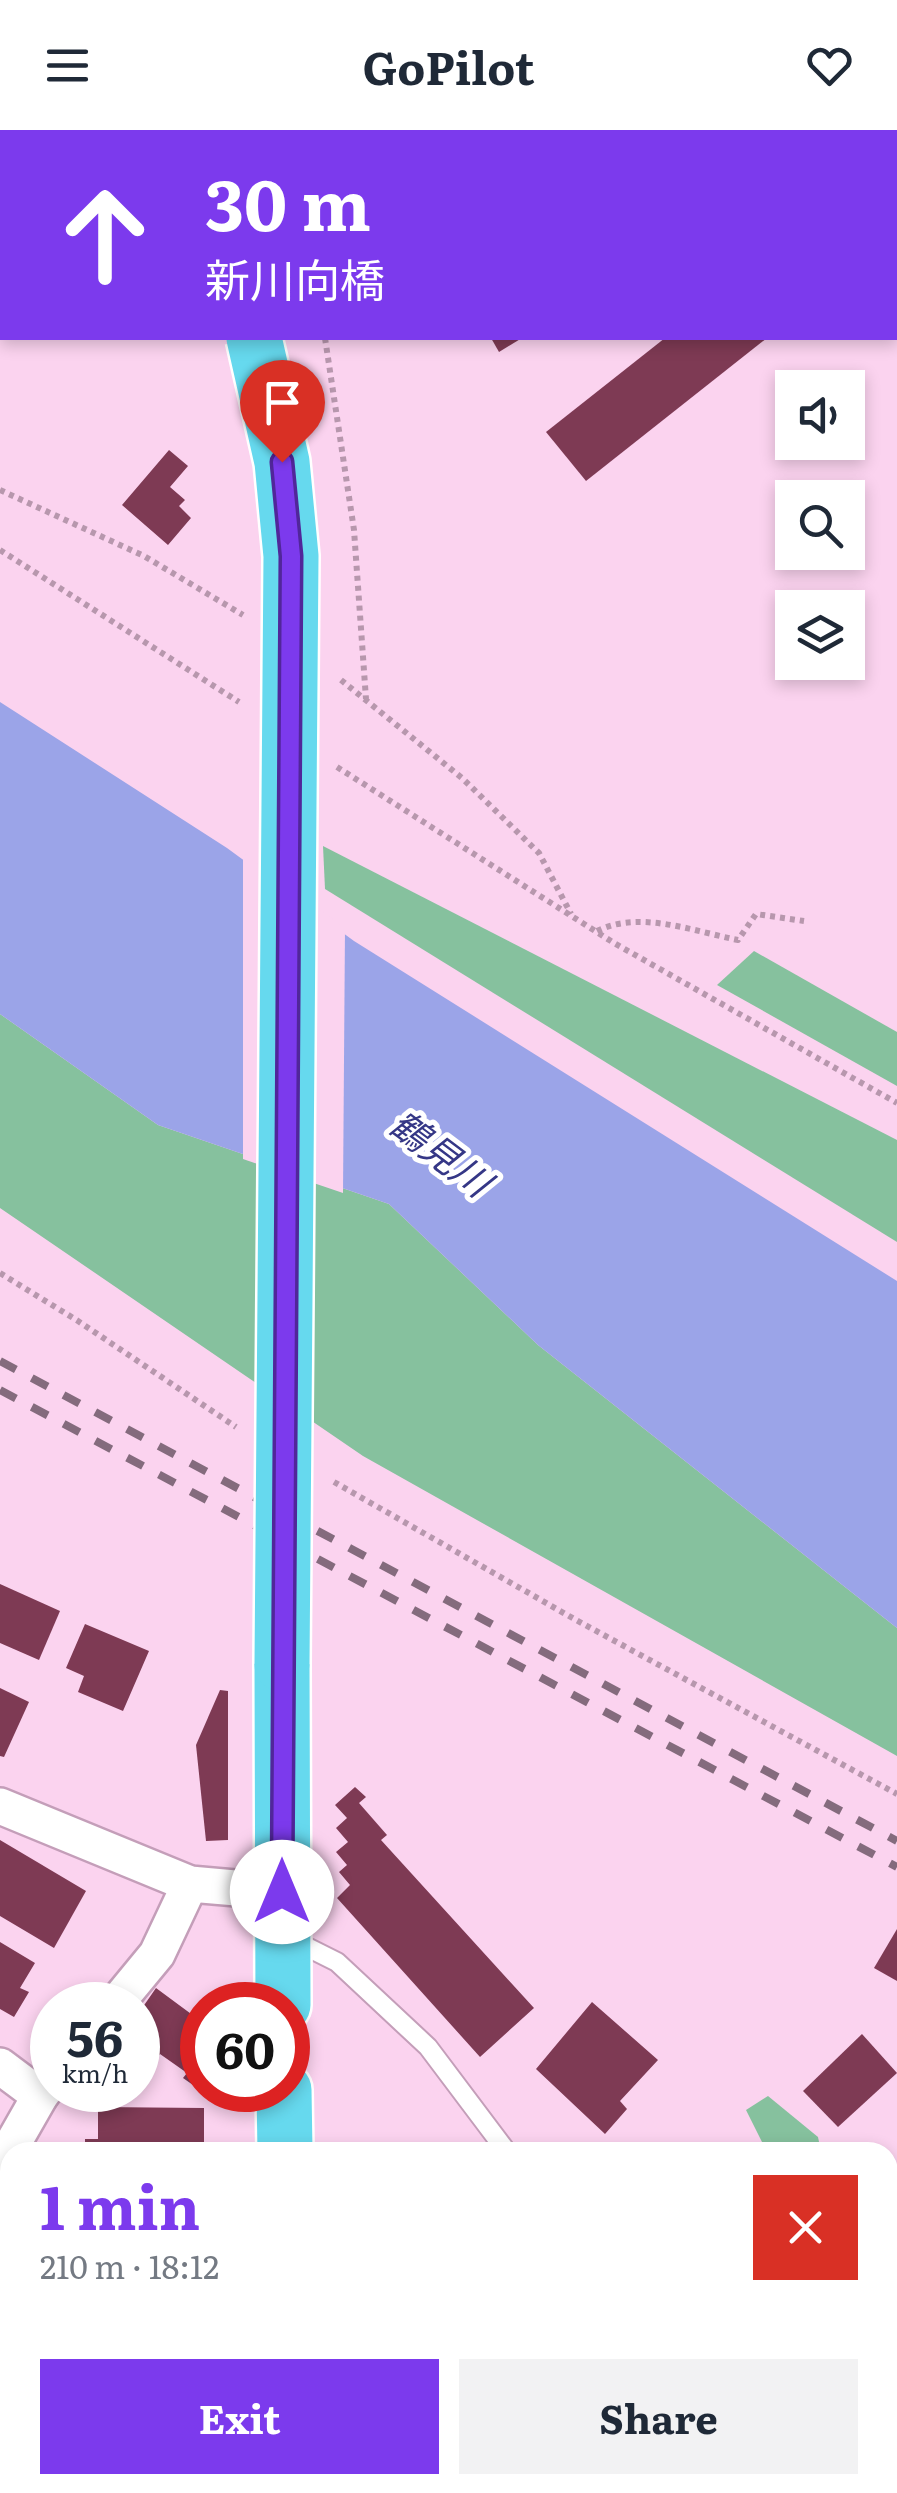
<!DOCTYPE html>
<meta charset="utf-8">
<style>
:root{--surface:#fff;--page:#f2f2f3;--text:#1f2937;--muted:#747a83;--accent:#7c3aed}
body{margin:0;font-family:Literata,"Noto Sans JP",serif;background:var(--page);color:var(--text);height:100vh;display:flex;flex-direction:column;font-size:38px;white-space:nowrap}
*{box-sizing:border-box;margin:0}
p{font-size:32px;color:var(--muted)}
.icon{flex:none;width:55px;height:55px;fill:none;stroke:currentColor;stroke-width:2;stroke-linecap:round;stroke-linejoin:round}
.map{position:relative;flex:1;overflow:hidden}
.sheet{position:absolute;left:0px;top:2012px;width:898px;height:352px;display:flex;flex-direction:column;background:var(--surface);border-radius:30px 30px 0 0;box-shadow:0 5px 15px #0003}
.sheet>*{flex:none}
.hud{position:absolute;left:0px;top:0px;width:898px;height:210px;box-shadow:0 5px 15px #0003;background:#7c3aed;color:#fff;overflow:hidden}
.buttons{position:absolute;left:775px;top:240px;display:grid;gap:20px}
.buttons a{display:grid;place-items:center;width:90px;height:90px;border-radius:0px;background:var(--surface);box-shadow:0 5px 15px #0003;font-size:50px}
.speed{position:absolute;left:30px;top:1852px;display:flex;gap:20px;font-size:50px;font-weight:700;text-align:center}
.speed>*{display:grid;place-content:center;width:130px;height:130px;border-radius:50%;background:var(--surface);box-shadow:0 5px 15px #0003;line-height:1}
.speed small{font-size:25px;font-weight:400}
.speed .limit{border:15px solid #d22;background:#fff;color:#111}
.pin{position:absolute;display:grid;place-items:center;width:85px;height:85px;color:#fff;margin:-102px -42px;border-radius:50% 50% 50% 0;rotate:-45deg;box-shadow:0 0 10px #0007}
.pin .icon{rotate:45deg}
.me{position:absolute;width:110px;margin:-55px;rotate:0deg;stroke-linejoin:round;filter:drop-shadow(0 0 8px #0008)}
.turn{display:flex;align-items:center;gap:35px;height:210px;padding:0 40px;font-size:45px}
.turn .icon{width:130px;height:130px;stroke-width:2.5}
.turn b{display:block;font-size:70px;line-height:85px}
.round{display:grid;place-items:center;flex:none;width:105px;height:105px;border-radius:0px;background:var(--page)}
.headline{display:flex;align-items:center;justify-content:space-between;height:170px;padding:0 40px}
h1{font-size:60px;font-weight:700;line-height:75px;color:var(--accent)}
.cta{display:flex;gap:20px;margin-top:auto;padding:20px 40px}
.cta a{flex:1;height:115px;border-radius:0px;background:var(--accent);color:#fff;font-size:40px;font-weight:700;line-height:115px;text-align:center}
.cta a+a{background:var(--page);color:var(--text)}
header{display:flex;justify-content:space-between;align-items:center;height:130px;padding:0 40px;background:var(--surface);font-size:45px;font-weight:700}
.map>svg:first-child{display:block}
.green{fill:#86c19e}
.water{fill:#9ba4e8}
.pier{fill:#fbd3ef}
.building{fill:#7e3a54}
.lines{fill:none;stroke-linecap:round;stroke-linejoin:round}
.lane-casing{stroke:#c49eb9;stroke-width:22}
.street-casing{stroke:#c49eb9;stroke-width:40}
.secondary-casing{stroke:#c49eb9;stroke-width:55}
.primary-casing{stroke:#fff;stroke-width:60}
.path{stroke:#b797ad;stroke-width:6;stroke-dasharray:5 5;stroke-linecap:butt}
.lane{stroke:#fff;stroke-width:18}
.street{stroke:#fff;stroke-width:35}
.secondary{stroke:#fff;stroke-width:50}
.primary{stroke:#66d9ee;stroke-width:55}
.rail{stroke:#846b7d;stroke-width:8;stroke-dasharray:18 18;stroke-linecap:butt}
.primary-bridge-casing{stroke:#fff;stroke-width:60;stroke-linecap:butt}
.primary-bridge{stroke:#66d9ee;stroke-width:55}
.route-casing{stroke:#51269a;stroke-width:25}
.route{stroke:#7c3aed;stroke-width:18}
.labels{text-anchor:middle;stroke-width:10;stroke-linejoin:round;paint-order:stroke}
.water-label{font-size:38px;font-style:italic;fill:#353786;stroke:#fff}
</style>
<header><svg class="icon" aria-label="menu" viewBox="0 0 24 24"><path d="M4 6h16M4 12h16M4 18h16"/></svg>GoPilot<svg class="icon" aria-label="heart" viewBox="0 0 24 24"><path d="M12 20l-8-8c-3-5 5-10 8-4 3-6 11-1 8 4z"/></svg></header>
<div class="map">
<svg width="897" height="2363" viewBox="0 0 897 2363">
<rect width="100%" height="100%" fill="#fbd3ef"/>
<g class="green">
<path d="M323,716l574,294v102l-572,-353z"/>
<path d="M754,821l143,81v54l-180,-101z"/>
<path d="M0,884l158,111 231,79 149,141 359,283v128l-534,-300 -363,-248z"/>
<path d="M768,1966l50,41 3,15h-54l-21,-42z"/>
</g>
<path class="water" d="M0,572l227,146 127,93 543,340v347l-359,-283 -149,-141 -231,-79 -158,-111z"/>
<path class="pier" d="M243,723l102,75 -2,265 -100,-34z"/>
<g class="building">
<path d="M491,208h31l-23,14z"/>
<path d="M665,208h102l-181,143 -40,-49z"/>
<path d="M169,320l19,16 -18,21 15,13 -6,6 12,12 -23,27 -46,-40z"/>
<path d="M0,1454l60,27 -21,49 -39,-17z"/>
<path d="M85,1494l64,27 -26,60 -45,-19 6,-16 -18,-8z"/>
<path d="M0,1558l29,14 -25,55 -4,-1z"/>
<path d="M220,1560l8,1v149l-22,1 -10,-96z"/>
<path d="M355,1657l11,10 -7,6 28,32 -6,5 153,168 -54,49 -143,-159 13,-13 -11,-13 8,-7 -11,-13 12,-10 -12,-14 11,-10 -12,-13z"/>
<path d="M0,1710l86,51 -32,57 -54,-32z"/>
<path d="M897,1799v52l-23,-13z"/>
<path d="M0,1812l35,21 -15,25 9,4 -15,25 -14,-8z"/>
<path d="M156,1858l46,34v51l-9,12 -10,-7 4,-5 -27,-19 -5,7 -17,-12v-35z"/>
<path d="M592,1872l66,58 -38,41 7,8 -22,25 -69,-65z"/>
<path d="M862,1904l35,39 -59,54 -35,-36z"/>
<path d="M98,1977l106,1v44h-119v-13h13z"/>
<path d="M897,2037v92l-5,4 -4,-5v-82z"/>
<path d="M893,2284l4,5v74h-23l-6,-8h20v-67z"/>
<path d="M143,2355h89l6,8h-89z"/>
<path d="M436,2355h36l4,8h-36z"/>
</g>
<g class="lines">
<defs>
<g id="lane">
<path d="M291,1809l46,23 91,85 79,105"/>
<path d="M828,2355l7,8"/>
</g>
<g id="street">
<path d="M0,1676l190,78 92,8"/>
<path d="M115,1875l42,-51 33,-70"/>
<path d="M0,1936l40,30"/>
<path d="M0,2036l40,-70 12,-16"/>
<path d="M0,2211l6,6 -6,36"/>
<path d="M888,2224l9,-7"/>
<path d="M748,2363l6,-8"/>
</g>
<g id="secondary">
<path d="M660,0l8,2"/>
<path d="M895,109l2,1"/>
</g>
<g id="primary">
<path d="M178,0l1,2"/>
<path d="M282,1534l1,341"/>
<path d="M284,1960l1,62"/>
<path d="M302,2355l1,8"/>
</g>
</defs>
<use href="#lane" class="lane-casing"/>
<use href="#street" class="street-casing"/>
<use href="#secondary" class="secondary-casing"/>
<use href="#primary" class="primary-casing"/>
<g class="path">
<path d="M268,0v2"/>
<path d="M325,208l29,192 12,169"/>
<path d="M0,360l144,66 99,59"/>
<path d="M0,420l239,152"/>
<path d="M341,550l121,98 77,75 32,61"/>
<path d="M337,637l277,176 283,160"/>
<path d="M597,801c42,-21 96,0 141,9l18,-26 48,7"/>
<path d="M0,1143l78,48 158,106"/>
<path d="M334,1352l242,138 321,174"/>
</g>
<use href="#lane" class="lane"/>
<use href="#street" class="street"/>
<use href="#secondary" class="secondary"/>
<use href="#primary" class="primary"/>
<g class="rail">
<path d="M0,1231l897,480"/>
<path d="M0,1260l897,477"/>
</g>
<defs>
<path id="primary-bridge" d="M254,208l28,124 9,94 -9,1108"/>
</defs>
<use href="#primary-bridge" class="primary-bridge-casing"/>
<use href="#primary-bridge" class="primary-bridge"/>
</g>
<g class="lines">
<defs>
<path id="route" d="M282,332l9,94 -9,1336"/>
</defs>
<use href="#route" class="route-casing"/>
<use href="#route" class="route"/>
</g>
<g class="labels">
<g class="water-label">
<text transform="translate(440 1024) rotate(37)" y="13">鶴見川</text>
</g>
</g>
</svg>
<div class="buttons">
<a><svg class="icon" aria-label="sound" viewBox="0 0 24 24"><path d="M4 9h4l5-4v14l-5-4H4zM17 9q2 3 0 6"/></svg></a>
<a><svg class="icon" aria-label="search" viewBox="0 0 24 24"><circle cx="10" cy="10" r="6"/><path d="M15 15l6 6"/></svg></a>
<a><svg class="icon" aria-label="layers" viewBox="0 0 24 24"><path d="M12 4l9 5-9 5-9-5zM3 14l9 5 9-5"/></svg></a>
</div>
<div class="speed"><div>56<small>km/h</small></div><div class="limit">60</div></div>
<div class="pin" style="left:282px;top:332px;background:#d93025"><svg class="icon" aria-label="arrive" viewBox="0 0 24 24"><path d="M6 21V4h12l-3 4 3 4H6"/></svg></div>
<svg class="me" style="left:282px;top:1762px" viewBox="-20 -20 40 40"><circle r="19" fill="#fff"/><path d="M0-13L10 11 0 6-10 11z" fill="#7c3aed"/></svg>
<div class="hud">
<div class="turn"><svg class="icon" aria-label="ahead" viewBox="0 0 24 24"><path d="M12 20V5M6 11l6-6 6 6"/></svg><div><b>30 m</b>新川向橋</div></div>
</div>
<section class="sheet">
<div class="headline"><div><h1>1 min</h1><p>210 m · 18:12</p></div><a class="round" style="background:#d93025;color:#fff"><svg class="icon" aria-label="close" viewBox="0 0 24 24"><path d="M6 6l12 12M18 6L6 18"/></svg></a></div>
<div class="cta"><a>Exit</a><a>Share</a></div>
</section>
</div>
